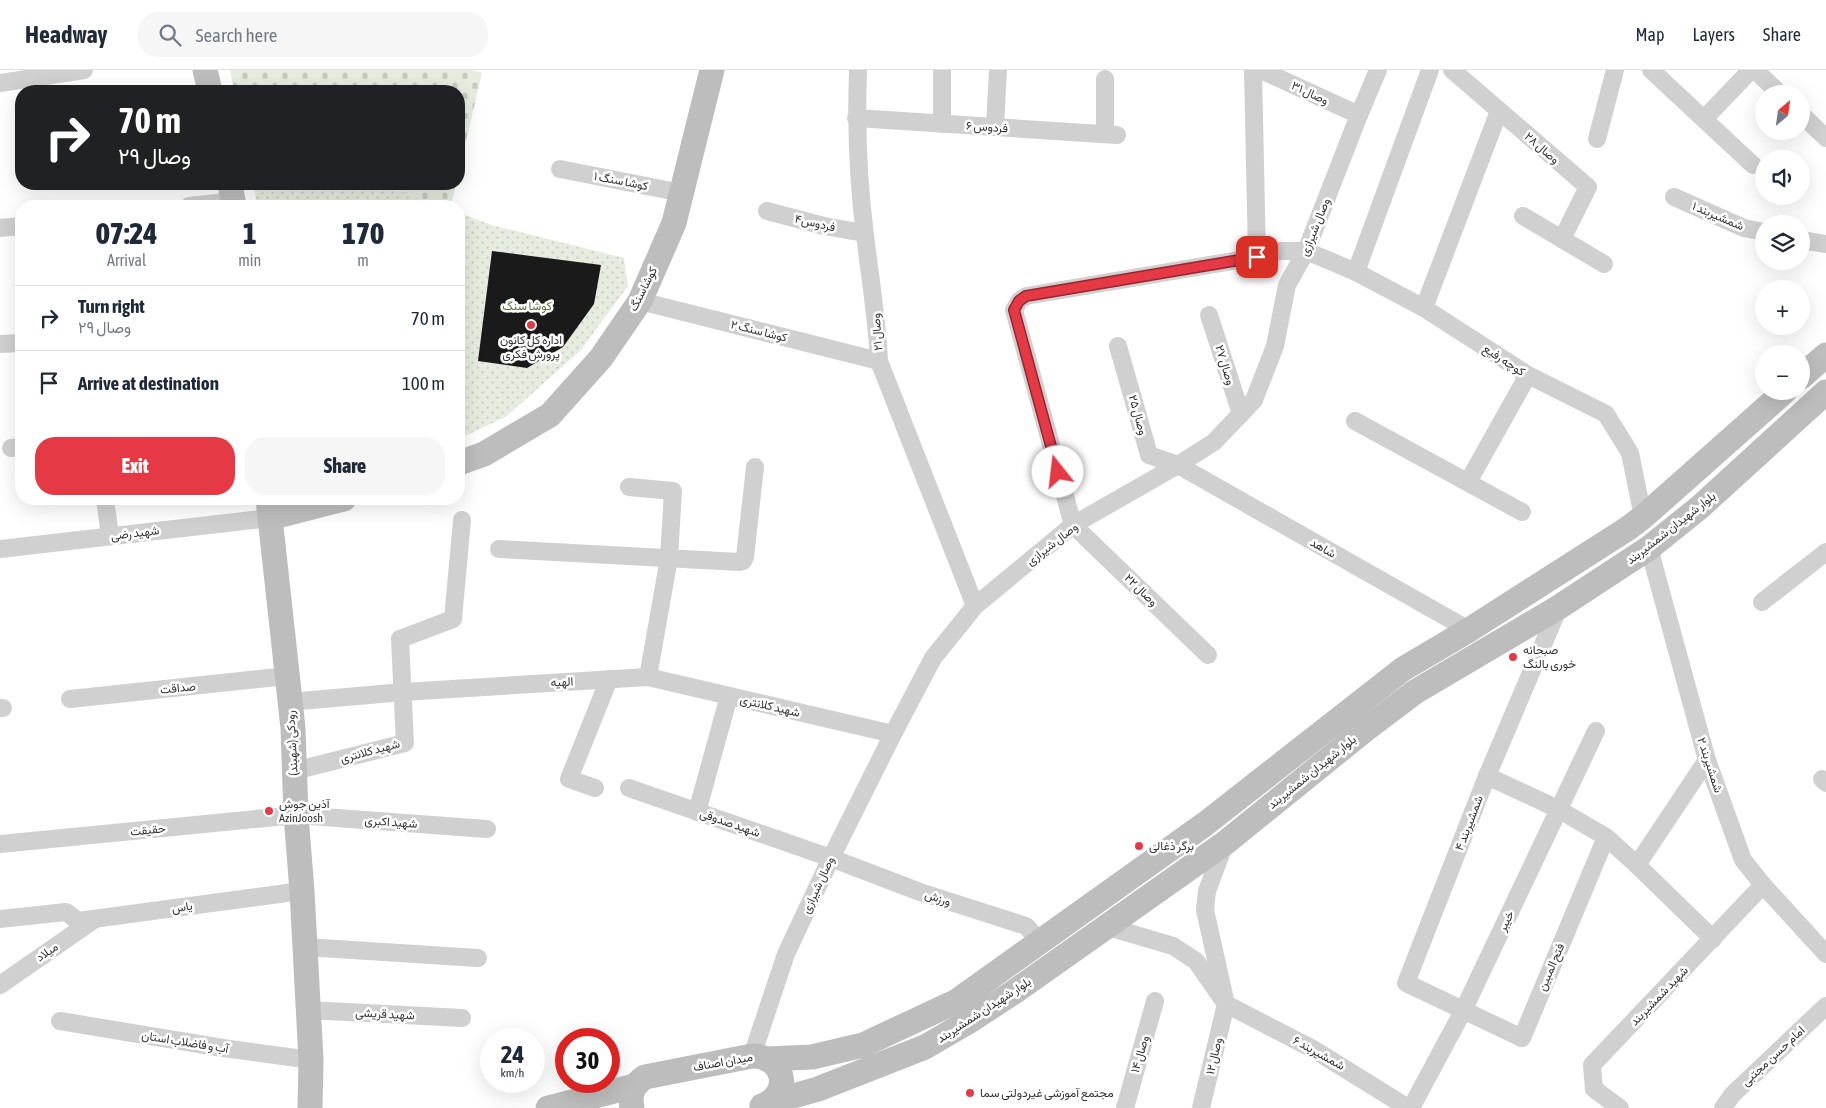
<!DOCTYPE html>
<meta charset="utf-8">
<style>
:root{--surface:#fff;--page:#f6f6f7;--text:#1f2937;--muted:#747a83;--line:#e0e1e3;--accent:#e63946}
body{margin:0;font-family:"Asap Condensed",Vazirmatn,sans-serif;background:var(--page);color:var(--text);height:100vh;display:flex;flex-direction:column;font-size:19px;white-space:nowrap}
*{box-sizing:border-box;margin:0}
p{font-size:16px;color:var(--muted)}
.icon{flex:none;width:28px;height:28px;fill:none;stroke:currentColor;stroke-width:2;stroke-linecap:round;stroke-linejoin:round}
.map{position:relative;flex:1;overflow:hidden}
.panel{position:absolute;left:15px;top:130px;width:450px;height:305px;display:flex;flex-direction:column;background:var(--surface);border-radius:20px;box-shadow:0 5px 20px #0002}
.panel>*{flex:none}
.hud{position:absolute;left:15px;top:15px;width:450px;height:105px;border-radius:20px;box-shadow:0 5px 20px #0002;background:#202124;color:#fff;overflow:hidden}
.needle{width:32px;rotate:29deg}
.tools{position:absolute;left:1755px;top:15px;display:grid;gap:10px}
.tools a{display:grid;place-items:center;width:55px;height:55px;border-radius:50%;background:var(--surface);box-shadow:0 5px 20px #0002;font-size:25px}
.speed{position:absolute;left:480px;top:958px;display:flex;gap:10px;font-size:25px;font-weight:700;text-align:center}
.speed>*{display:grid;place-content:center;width:65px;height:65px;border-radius:50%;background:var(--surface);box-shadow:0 5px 20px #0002;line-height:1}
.speed small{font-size:12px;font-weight:400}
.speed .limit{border:8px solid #d22;background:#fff;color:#111}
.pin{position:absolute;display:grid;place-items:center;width:42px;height:42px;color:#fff;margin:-21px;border-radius:10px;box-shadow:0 2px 8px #0006}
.me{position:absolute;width:55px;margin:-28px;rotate:344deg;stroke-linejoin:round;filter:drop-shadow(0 0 4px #0008)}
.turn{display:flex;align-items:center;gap:18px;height:105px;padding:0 20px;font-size:22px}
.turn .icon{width:65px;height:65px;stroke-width:2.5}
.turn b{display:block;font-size:35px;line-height:42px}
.eta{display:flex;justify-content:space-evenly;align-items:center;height:85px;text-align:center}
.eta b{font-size:30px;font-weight:800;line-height:35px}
.button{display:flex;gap:10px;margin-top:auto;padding:10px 20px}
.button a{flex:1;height:58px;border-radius:20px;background:var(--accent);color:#fff;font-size:20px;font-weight:800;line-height:58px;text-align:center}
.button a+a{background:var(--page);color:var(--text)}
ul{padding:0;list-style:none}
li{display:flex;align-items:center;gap:15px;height:65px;padding:0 20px;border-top:1px solid var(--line)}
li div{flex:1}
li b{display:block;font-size:19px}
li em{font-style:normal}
header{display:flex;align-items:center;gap:30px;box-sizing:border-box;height:70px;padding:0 25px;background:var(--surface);border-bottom:1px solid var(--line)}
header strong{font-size:24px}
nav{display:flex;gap:28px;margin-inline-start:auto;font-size:18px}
.search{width:350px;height:45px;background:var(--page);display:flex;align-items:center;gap:12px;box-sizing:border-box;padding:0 18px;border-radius:20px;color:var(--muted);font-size:19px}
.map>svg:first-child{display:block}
.cemetery{fill:url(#cemetery-stones)}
.park{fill:url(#park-dots)}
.building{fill:#1a1a1a}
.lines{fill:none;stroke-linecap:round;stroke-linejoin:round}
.minor{stroke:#d0d0d0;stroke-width:18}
.secondary{stroke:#bdbdbd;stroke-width:25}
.route-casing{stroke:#96252e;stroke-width:12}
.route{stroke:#e63946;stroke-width:9}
.poi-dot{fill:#e63946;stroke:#fff;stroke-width:2}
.labels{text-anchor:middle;stroke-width:5;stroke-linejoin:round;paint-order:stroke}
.street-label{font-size:12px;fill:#333;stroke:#fff}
.park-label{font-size:12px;fill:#56703f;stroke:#fff}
.poi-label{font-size:12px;fill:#333;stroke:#fff;text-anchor:start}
</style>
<header>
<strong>Headway</strong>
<div class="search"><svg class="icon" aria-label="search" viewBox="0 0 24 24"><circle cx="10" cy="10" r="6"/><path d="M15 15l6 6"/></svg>Search here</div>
<nav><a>Map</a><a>Layers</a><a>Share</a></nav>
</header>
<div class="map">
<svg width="1826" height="1038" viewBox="0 0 1826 1038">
<defs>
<pattern id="cemetery-stones" width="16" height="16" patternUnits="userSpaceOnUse" patternTransform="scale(1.25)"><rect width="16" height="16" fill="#e6ecdf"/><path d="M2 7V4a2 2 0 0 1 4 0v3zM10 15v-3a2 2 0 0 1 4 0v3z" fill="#c6cbc0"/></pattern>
<pattern id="park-dots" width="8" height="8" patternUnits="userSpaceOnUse" patternTransform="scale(1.25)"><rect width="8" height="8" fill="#e6ecdf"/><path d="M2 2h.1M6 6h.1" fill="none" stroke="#c6cbc0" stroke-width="1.8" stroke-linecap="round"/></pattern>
</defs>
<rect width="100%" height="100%" fill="#fff"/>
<g class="cemetery">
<path d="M230,0h242l10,3 -23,98v-80h-225z"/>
<path d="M253,114h102l-100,9z"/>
<path d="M379,114h77l-5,22h-10z"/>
</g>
<g class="park">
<path d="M355,114h24l62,22h-184l-2,-13z"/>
<path d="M459,143l33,12 132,33 4,28 -48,65 -73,65 -48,23z"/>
</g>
<path class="building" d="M492,181l109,14 -7,39 -31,43 -36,21 -49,-7z"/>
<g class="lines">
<g class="minor">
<path d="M858,0c-2,55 0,110 7,165 5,42 12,84 14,126l96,245"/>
<path d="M942,0v54"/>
<path d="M1253,0l4,187"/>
<path d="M1261,0l98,45"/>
<path d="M1452,0l136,117 -26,52"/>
<path d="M1651,0l102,95"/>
<path d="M1755,0l25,24"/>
<path d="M1105,9v55"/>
<path d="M0,13l84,-13"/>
<path d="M1801,44l25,24"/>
<path d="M856,48l261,17"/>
<path d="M1704,49l47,-49"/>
<path d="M995,57l3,-57"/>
<path d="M1597,69l18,-69"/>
<path d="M560,99l122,24"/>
<path d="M1674,127l70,31 20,4"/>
<path d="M189,136l45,-5"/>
<path d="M767,141l57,15 40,7"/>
<path d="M1523,146l81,48"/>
<path d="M0,158l21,-2"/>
<path d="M1801,170l25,4"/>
<path d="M1356,202l74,-202"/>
<path d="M640,231l239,60"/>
<path d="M1424,238l75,-197"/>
<path d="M1209,245l32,99"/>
<path d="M0,274l21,-1"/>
<path d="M1118,276l31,109 29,10 291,165"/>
<path d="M1355,351l167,91"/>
<path d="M11,378l10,-1"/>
<path d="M1468,412l60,-107"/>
<path d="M105,429l5,37"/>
<path d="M1649,478l58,212 36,100 20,25 63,69"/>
<path d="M0,479l270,-31"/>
<path d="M499,479l240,13 4,-1 2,-4 10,-90"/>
<path d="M1762,532l64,-50"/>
<path d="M1559,537l-72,169 -81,207 116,55 84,-201"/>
<path d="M1208,585l-135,-130 -59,-215 5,-9 7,-5 231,-39 24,-6h25l50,21 68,36 104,67 78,39 24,39 13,64"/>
<path d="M648,607l245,57"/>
<path d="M70,629l217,-23"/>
<path d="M289,632l114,-10 245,-15 21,-119 4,-67 -44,-4"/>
<path d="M0,638h3"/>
<path d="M294,701l111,-28 -5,-104 53,-20 9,-99"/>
<path d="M1487,706l71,33 48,28 31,28 76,74"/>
<path d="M1822,709l4,4"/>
<path d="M595,718l-26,-9 40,-100"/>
<path d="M629,718l202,70 89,34 106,34 14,16"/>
<path d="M697,742l32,-116"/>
<path d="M0,774l296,-29 191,14"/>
<path d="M1637,795l70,-105"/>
<path d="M0,849l66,-7 12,9 224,-30"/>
<path d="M1105,856l68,20 23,15 30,43 87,45 95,59"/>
<path d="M305,877l173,11"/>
<path d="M0,915l95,-66"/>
<path d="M308,940l154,8"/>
<path d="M60,951l163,27 88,12"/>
<path d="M752,986l34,-102 45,-96 62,-124 40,-76 42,-52 98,-81 105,-60 36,-23 40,-42 21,-54 12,-61 19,-34 53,-136 19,-45"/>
<path d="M1125,1038l30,-107"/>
<path d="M1201,1038l25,-104 -21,-94 2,-19 18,-48"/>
<path d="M1411,1038l52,-97 133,-280"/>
<path d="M1620,1038l-26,-19 -2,-24 171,-180"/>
<path d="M1723,1038l9,-13 94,-89"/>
</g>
<g class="secondary">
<path d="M205,0l5,21"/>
<path d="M230,114l4,22"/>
<path d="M1801,307l25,-22"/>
<path d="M459,393l25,-9 66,-39 51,-57 39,-57 34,-78 38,-153"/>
<path d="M268,429l25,229 3,87 6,76 9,169 -1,48"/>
<path d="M270,448l74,-19"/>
<path d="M767,989l45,-2 51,-12 94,-44 248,-177 198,-155 66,-39 158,-101 16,-12 142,-126"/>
<path d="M769,1033l49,-14 107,-42 43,-25 46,-30 211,-149 141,-114 49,-37 144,-85 90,-59 51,-41 126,-115"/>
<path d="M548,1038l86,-22"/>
<path d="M632,1038c-3,-14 1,-23 13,-31l107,-21c33,0 41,38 10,50"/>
</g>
</g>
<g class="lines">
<defs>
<path id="route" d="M1058,402l-44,-162 5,-9 7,-5 231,-39"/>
</defs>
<use href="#route" class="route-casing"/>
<use href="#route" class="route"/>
</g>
<g class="poi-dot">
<circle cx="531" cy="255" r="5"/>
<circle cx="1513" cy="587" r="5"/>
<circle cx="269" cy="741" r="5"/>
<circle cx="1139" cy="776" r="5"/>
<circle cx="970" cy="1023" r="5"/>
</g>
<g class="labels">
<g class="street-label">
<text transform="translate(1310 23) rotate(25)" y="4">وصال ۳۱</text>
<text transform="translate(987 57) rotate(4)" y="4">فردوس ۶</text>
<text transform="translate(1542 78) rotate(41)" y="4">وصال ۲۸</text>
<text transform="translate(621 111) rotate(11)" y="4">کوشا سنگ ۱</text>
<text transform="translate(1718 146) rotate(23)" y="4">شمشیربند ۱</text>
<text transform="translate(815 153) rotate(13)" y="4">فردوس۴</text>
<text transform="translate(1315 157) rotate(-68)" y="4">وصال شیرازی</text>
<text transform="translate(643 219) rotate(-63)" y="4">کوشاسنگ</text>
<text transform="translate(759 261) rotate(14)" y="4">کوشا سنگ ۲</text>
<text transform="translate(877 262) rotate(-94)" y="4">وصال ۲۱</text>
<text transform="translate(1504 290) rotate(33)" y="4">کوچه رفیع</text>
<text transform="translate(1225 295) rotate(73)" y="4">وصال ۲۷</text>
<text transform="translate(1138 345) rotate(74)" y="4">وصال ۲۵</text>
<text transform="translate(1671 458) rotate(-38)" y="4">بلوار شهیدان شمشیربند</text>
<text transform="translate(135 463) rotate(-7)" y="4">شهید رضی</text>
<text transform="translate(1052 474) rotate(-38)" y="4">وصال شیرازی</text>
<text transform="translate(1323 478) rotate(30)" y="4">شاهد</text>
<text transform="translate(1141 520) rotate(44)" y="4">وصال ۲۲</text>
<text transform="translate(562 612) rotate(-3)" y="4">الهیه</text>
<text transform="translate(178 618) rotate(-6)" y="4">صداقت</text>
<text transform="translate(770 636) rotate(13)" y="4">شهید کلانتری</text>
<text transform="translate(292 673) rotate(-93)" y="4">رودکی (شهبند)</text>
<text transform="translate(370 681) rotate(-15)" y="4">شهید کلانتری</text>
<text transform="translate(1710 695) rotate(72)" y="4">شمشیربند ۲</text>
<text transform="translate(1312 702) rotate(-39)" y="4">بلوار شهیدان شمشیربند</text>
<text transform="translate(391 752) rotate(4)" y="4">شهید اکبری</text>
<text transform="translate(730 753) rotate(19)" y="4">شهید صدوقی</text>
<text transform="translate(1469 753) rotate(-69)" y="4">شمشیربند ۴</text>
<text transform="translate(148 760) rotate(-6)" y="4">حقیقت</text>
<text transform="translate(818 815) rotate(-65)" y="4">وصال شیرازی</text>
<text transform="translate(938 828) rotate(18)" y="4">ورزش</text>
<text transform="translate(182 837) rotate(-8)" y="4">یاس</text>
<text transform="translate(1506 851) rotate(-64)" y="4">خیبر</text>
<text transform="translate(47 882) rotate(-35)" y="4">میلاد</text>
<text transform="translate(1551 897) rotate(-67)" y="4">فتح المبین</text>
<text transform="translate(1659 926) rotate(-46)" y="4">شهید شمشیربند</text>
<text transform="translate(984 940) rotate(-33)" y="4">بلوار شهیدان شمشیربند</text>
<text transform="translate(385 944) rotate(3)" y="4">شهید قریشی</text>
<text transform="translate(185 972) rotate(9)" y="4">آب و فاضلاب استان</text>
<text transform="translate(1319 983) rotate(29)" y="4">شمشیربند ۶</text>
<text transform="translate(1140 984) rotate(-74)" y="4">وصال ۱۴</text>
<text transform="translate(1214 986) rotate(-77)" y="4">وصال ۱۲</text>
<text transform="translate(1773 986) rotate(-43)" y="4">امام حسن مجتبی</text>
<text transform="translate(723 992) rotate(-10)" y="4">میدان اصناف</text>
</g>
<g class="park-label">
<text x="527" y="240">کوشا سنگ</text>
</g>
<g class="poi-label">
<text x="531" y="274" text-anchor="middle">اداره کل کانون<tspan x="531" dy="14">پرورش فکری</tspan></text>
<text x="1523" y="584">صبحانه<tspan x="1523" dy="14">خوری بالنگ</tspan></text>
<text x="279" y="738">آذین جوش<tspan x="279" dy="14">AzinJoosh</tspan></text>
<text x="1149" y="780">برگر ذغالی</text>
<text x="980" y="1027">مجتمع آموزشی غیردولتی سما</text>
</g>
</g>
</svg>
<div class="tools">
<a><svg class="needle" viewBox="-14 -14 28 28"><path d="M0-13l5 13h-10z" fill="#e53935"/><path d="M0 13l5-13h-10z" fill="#747a83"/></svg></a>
<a><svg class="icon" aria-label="sound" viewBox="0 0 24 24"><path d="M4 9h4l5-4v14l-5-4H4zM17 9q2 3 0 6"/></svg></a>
<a><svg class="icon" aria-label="layers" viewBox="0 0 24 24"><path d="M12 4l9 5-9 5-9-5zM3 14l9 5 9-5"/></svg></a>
<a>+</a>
<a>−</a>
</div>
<div class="speed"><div>24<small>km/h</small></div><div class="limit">30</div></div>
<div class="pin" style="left:1257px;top:187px;background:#d93025"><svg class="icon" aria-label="arrive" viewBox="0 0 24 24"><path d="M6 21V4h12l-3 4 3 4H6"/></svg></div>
<svg class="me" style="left:1058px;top:402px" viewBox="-20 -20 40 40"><circle r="19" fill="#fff"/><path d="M0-13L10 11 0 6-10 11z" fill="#e63946"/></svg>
<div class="hud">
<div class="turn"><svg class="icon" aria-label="right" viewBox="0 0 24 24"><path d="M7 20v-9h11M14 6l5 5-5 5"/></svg><div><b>70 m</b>وصال ۲۹</div></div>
</div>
<section class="panel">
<div class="eta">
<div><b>07:24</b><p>Arrival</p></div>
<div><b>1</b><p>min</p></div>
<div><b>170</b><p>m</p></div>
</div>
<ul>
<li><svg class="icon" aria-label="right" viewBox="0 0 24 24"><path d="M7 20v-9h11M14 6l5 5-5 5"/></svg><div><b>Turn right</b><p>وصال ۲۹</p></div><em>70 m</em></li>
<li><svg class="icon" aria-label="arrive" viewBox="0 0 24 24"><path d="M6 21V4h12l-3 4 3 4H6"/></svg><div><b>Arrive at destination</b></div><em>100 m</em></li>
</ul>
<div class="button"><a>Exit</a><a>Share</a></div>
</section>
</div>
